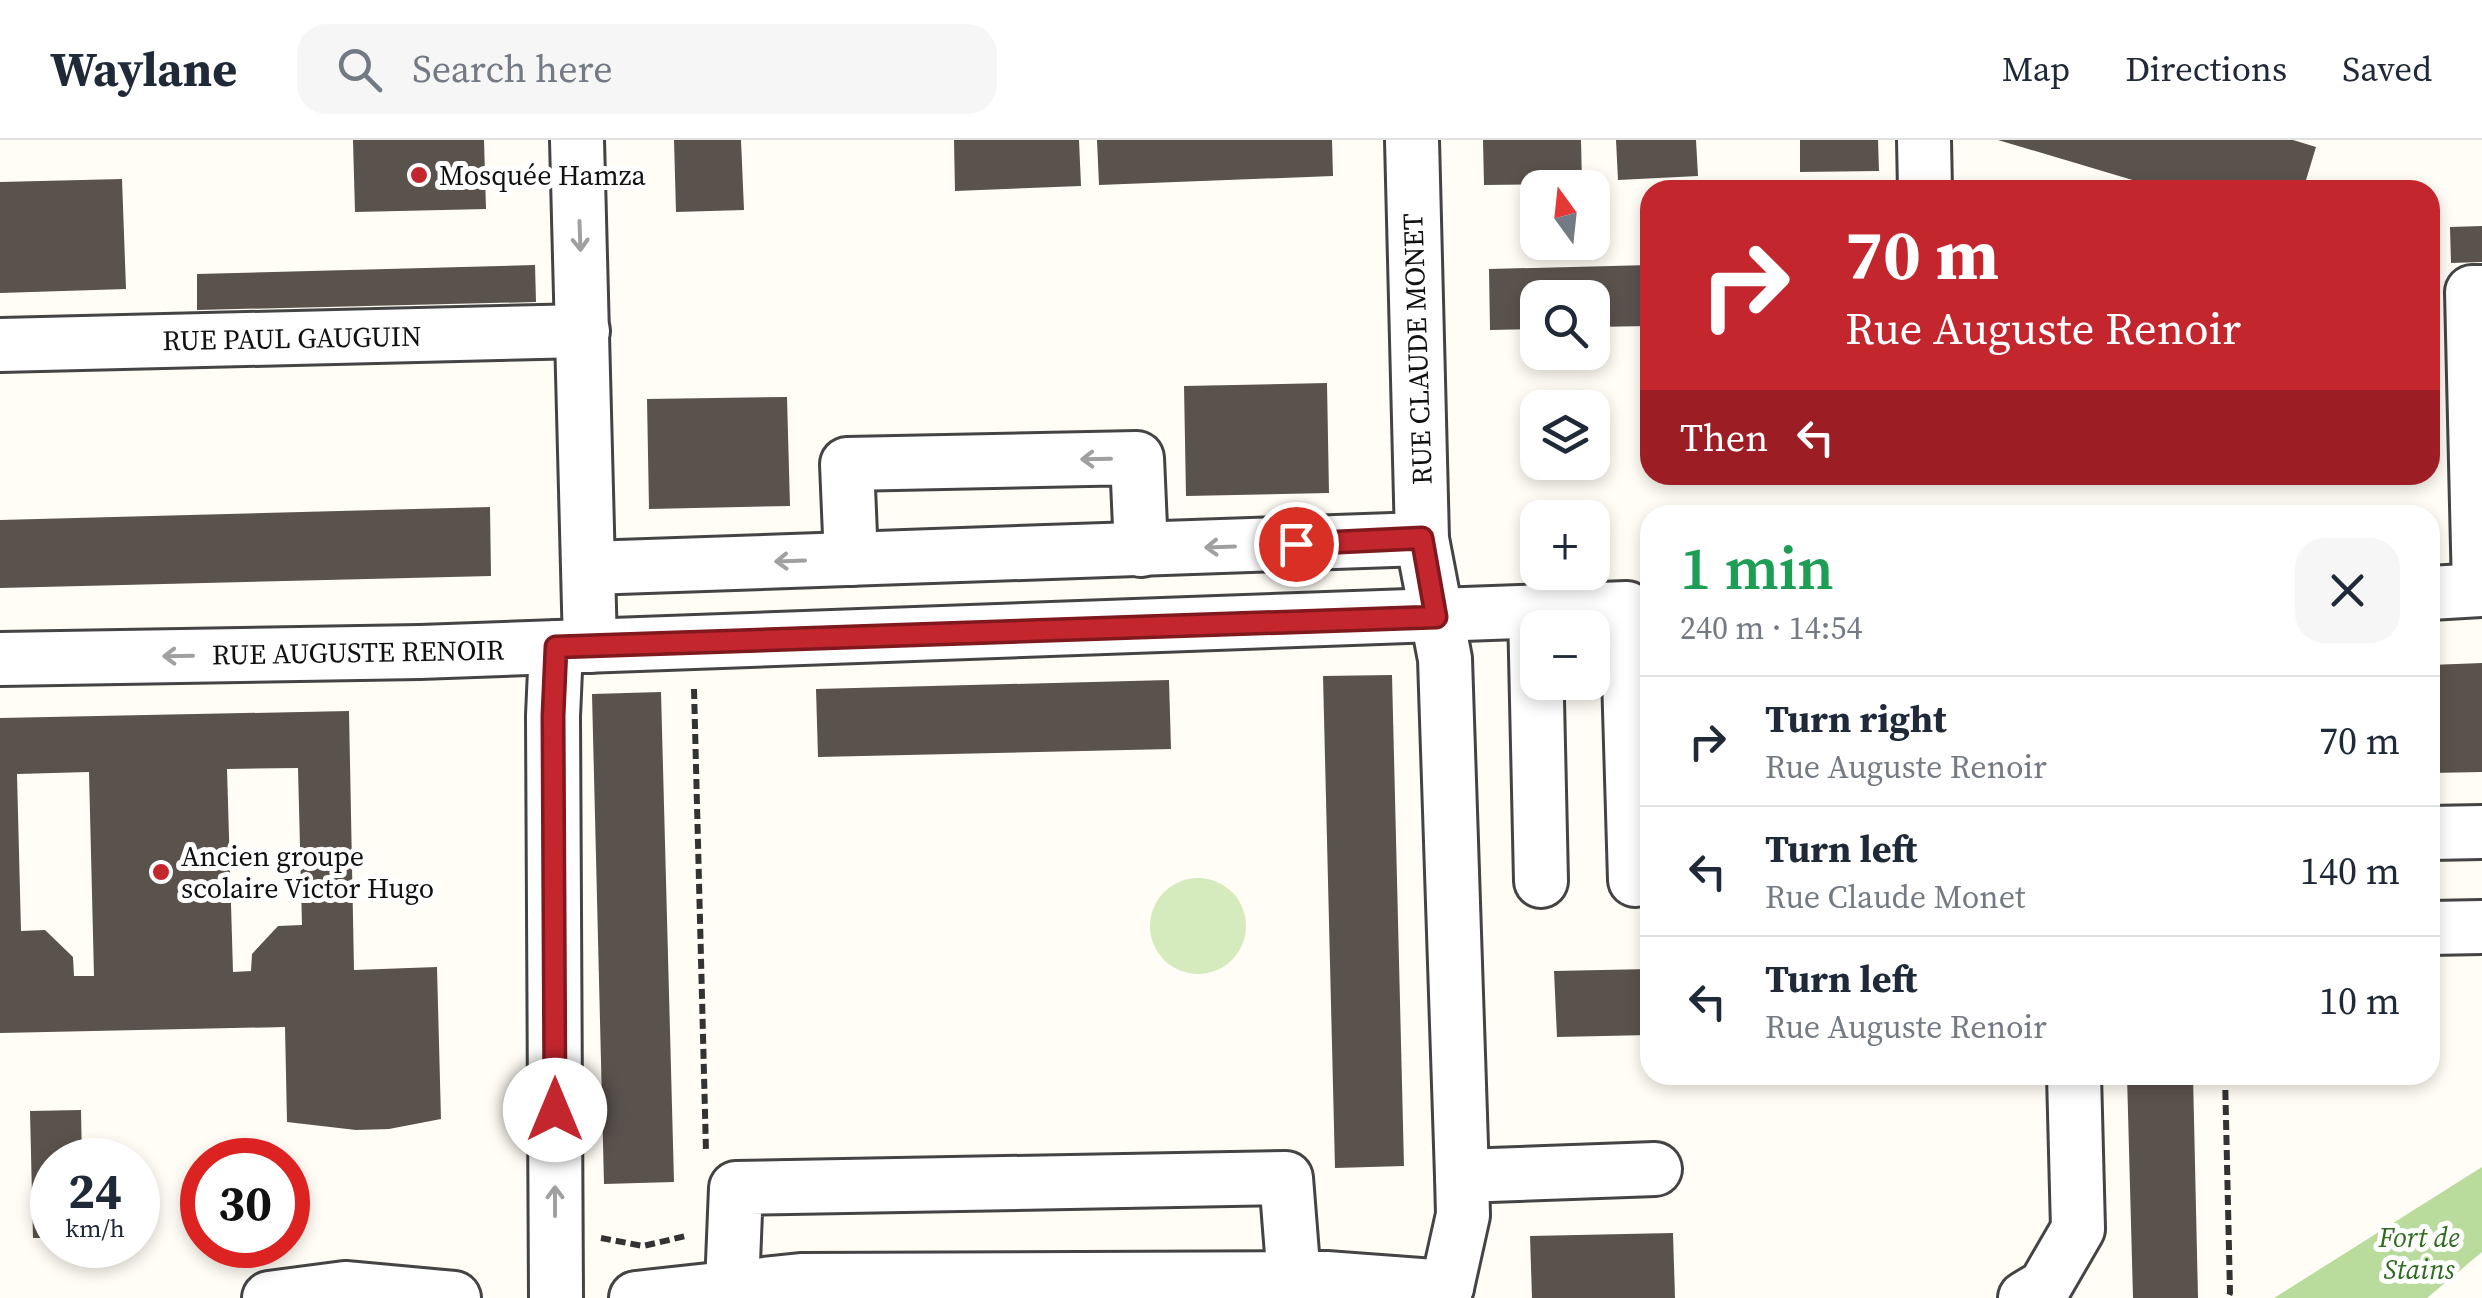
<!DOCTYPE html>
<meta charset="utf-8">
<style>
:root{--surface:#fff;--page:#f6f6f7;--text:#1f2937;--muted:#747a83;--line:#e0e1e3}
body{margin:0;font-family:"Source Serif 4",serif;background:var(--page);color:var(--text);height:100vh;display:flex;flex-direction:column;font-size:38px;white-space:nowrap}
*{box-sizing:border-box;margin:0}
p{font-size:32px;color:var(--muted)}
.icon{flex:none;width:55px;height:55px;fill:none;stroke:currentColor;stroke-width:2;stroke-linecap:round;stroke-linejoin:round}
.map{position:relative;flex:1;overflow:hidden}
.side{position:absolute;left:1640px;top:365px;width:800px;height:580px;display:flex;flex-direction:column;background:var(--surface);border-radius:30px;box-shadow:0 5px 15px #0003}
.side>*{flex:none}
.top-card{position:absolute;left:1640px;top:40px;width:800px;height:305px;border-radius:30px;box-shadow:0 5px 15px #0003;background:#c4262e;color:#fff;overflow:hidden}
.needle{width:65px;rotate:345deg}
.controls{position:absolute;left:1520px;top:30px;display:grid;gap:20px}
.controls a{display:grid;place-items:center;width:90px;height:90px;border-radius:20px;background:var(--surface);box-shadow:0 5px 15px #0003;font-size:50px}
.speed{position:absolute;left:30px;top:998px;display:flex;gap:20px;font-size:50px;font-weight:700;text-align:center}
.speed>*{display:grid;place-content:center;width:130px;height:130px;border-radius:50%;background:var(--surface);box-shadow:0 5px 15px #0003;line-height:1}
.speed small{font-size:25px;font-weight:400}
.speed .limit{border:15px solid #d22;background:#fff;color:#111}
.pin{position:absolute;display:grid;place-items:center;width:85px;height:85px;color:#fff;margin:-42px;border:5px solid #fff;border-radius:50%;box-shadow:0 2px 10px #0007}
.me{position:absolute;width:110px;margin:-55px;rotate:0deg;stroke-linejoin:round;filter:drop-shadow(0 0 8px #0008)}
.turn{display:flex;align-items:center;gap:35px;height:210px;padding:0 40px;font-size:45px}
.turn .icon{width:130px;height:130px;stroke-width:2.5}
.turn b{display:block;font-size:70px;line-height:85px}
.then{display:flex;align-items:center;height:95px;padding:0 40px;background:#0003;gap:20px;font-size:38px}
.round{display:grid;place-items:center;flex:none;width:105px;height:105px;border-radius:30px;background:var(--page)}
.overview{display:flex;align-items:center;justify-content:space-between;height:170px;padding:0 40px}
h1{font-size:60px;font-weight:600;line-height:75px;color:#1e9e55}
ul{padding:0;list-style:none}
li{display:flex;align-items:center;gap:30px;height:130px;padding:0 40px;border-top:2px solid var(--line)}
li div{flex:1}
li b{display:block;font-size:38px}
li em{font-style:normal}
header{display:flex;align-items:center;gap:60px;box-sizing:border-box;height:140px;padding:0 50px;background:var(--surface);border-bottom:2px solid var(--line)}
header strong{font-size:48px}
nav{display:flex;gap:55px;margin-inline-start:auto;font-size:35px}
.search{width:700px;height:90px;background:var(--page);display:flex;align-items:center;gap:25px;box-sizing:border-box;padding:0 35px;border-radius:30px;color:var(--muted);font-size:38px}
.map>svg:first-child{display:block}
.green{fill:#d5ebbd}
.forest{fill:#b9dc9c}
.building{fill:#5a524d;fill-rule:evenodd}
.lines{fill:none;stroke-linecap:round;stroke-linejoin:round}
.minor-casing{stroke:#444;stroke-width:58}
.path{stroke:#333;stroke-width:6;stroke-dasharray:10 5;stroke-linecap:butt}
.minor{stroke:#fff;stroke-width:52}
.oneway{stroke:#a0a0a0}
.route-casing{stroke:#7f191e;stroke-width:25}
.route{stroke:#c4262e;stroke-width:18}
.poi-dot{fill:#c4262e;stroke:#fff;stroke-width:4}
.labels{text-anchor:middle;stroke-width:10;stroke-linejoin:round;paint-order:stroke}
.poi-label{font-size:28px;fill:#111;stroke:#fff;text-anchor:start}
.street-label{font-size:28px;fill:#111;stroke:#fff}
.park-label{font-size:28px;font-style:italic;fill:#2f6b1f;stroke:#fff}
</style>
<header>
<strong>Waylane</strong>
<div class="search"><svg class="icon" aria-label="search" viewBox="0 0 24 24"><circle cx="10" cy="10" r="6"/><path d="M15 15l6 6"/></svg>Search here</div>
<nav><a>Map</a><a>Directions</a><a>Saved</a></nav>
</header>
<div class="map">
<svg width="2482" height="1158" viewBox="0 0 2482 1158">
<rect width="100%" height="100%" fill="#fffdf5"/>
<circle class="green" cx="1198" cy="786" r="48"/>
<path class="forest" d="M2482,1027v85l-55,46h-153z"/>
<g class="building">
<path d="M353,0h131l2,69 -131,3z"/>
<path d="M674,0h67l3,70 -68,2z"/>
<path d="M954,0h125l2,46 -126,5z"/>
<path d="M1097,0h235l1,36 -234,9z"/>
<path d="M1483,0h98l1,44 -98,1z"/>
<path d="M1616,0h80l2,36 -80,4z"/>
<path d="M1800,0h78l1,31 -79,1z"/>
<path d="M1998,0h295l23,7 -13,43h-137z"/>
<path d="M122,39l4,110 -126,4v-111z"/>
<path d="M2482,86v36l-31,1 -1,-36z"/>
<path d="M535,125l1,37 -339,8v-36z"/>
<path d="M1650,125v61l-58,1v-29h-54v31l-48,1 -1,-61z"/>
<path d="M1327,243l2,110 -143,3 -2,-110z"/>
<path d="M787,257l3,109 -141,3 -2,-110z"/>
<path d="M490,367l1,69 -491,12v-68z"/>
<path d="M2482,523v109l-52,1v-108z"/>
<path d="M1392,535l12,491 -69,2 -12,-492z"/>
<path d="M1169,540l2,69 -353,8 -2,-68z"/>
<path d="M661,552l13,490 -70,2 -12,-490z"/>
<path d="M349,571l5,259 83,-3 4,152 -52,10 -33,1 -69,-8 -2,-95 -285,6v-315zM298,628l4,157 -24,1 -26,28 -1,17 -18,1 -6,-203zM89,632l5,204h-20l-1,-19 -28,-27 -24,1 -4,-157z"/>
<path d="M1650,829v66l-93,2 -3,-66z"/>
<path d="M2127,935h66l5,223h-65z"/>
<path d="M81,970l1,50h-30v78h-19l-3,-127z"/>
<path d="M1673,1093l2,65h-143l-2,-62z"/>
</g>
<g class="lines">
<defs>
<g id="minor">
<path d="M577,0l13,506"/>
<path d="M1412,0l10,399 23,120 17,517 1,39 -16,72"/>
<path d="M1924,0l1,50"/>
<path d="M0,205l583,-14"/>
<path d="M851,419l-4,-95 290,-6 4,92"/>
<path d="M589,428l833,-29"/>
<path d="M2479,450l-7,-298h10"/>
<path d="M2430,453l52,-3"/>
<path d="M1535,470l6,271"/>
<path d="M556,507l-3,69 3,582"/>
<path d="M0,519l420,-7 1207,-44 8,272"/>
<path d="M2430,693l52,-1"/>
<path d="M2430,788l52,-1"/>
<path d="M1462,1036l193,-7"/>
<path d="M732,1147l4,-99 550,-10 8,101"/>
<path d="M269,1158l76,-10 109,10"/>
<path d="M636,1158l165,-18 525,-2 121,9"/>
<path d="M2025,1158l20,-12 33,-57 -4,-154"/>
</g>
</defs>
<use href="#minor" class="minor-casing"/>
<g class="path">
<path d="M694,549l12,462"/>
<path d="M2225,935l5,218 -2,5"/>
<path d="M601,1098l42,8 43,-10"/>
</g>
<use href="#minor" class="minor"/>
</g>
<defs><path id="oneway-shaft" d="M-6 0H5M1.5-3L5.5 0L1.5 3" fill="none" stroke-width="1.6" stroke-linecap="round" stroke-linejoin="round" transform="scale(2.5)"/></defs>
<g class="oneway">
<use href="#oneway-shaft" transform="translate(580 96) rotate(88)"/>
<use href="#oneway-shaft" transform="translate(1096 319) rotate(179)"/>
<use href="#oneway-shaft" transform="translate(1220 407) rotate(178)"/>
<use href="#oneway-shaft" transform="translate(790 421) rotate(178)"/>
<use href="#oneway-shaft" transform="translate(178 516) rotate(179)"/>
<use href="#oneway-shaft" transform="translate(555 1061) rotate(-90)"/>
</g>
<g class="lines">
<defs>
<path id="route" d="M555,970l-2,-394 3,-69 880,-30 -14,-79 -126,6"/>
</defs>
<use href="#route" class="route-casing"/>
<use href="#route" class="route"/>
</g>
<g class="poi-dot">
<circle cx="419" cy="35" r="10"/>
<circle cx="161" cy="732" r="10"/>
</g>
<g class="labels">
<g class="poi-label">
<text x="439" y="45">Mosquée Hamza</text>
<text x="181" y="726">Ancien groupe<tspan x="181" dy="32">scolaire Victor Hugo</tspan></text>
</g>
<g class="street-label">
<text transform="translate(292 198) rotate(-1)" y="10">RUE PAUL GAUGUIN</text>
<text transform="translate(1417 209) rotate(-92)" y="10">RUE CLAUDE MONET</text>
<text transform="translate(358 512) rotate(-1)" y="10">RUE AUGUSTE RENOIR</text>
</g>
<g class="park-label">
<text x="2419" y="1107">Fort de<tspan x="2419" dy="32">Stains</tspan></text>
</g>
</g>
</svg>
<div class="controls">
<a><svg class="needle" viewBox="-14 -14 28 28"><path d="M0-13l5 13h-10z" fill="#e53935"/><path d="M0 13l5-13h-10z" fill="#747a83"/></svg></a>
<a><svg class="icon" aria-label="search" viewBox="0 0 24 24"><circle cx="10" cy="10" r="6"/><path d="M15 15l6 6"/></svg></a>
<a><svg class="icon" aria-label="layers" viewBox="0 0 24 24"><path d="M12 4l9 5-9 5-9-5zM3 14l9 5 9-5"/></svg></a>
<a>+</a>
<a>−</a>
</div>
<div class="speed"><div>24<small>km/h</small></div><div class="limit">30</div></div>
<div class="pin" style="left:1296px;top:404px;background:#d93025"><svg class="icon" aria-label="arrive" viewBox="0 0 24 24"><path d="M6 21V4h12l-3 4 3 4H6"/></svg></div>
<svg class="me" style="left:555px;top:970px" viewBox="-20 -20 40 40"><circle r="19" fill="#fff"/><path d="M0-13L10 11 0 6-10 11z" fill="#c4262e"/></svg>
<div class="top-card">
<div class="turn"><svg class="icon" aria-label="right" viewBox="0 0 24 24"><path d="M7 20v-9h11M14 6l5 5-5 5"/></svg><div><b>70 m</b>Rue Auguste Renoir</div></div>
<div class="then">Then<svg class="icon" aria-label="left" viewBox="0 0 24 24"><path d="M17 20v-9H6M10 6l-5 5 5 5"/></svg></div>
</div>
<section class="side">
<div class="overview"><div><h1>1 min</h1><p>240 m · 14:54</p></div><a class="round"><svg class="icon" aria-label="close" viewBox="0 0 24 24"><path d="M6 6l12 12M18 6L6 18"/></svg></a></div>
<ul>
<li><svg class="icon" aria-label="right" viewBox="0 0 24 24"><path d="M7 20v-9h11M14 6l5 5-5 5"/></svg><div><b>Turn right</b><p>Rue Auguste Renoir</p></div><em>70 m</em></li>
<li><svg class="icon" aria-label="left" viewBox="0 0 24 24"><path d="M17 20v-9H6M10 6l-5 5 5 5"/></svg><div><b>Turn left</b><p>Rue Claude Monet</p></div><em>140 m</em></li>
<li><svg class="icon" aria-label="left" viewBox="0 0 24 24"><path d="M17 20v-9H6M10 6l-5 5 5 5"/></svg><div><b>Turn left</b><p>Rue Auguste Renoir</p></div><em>10 m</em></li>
</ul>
</section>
</div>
